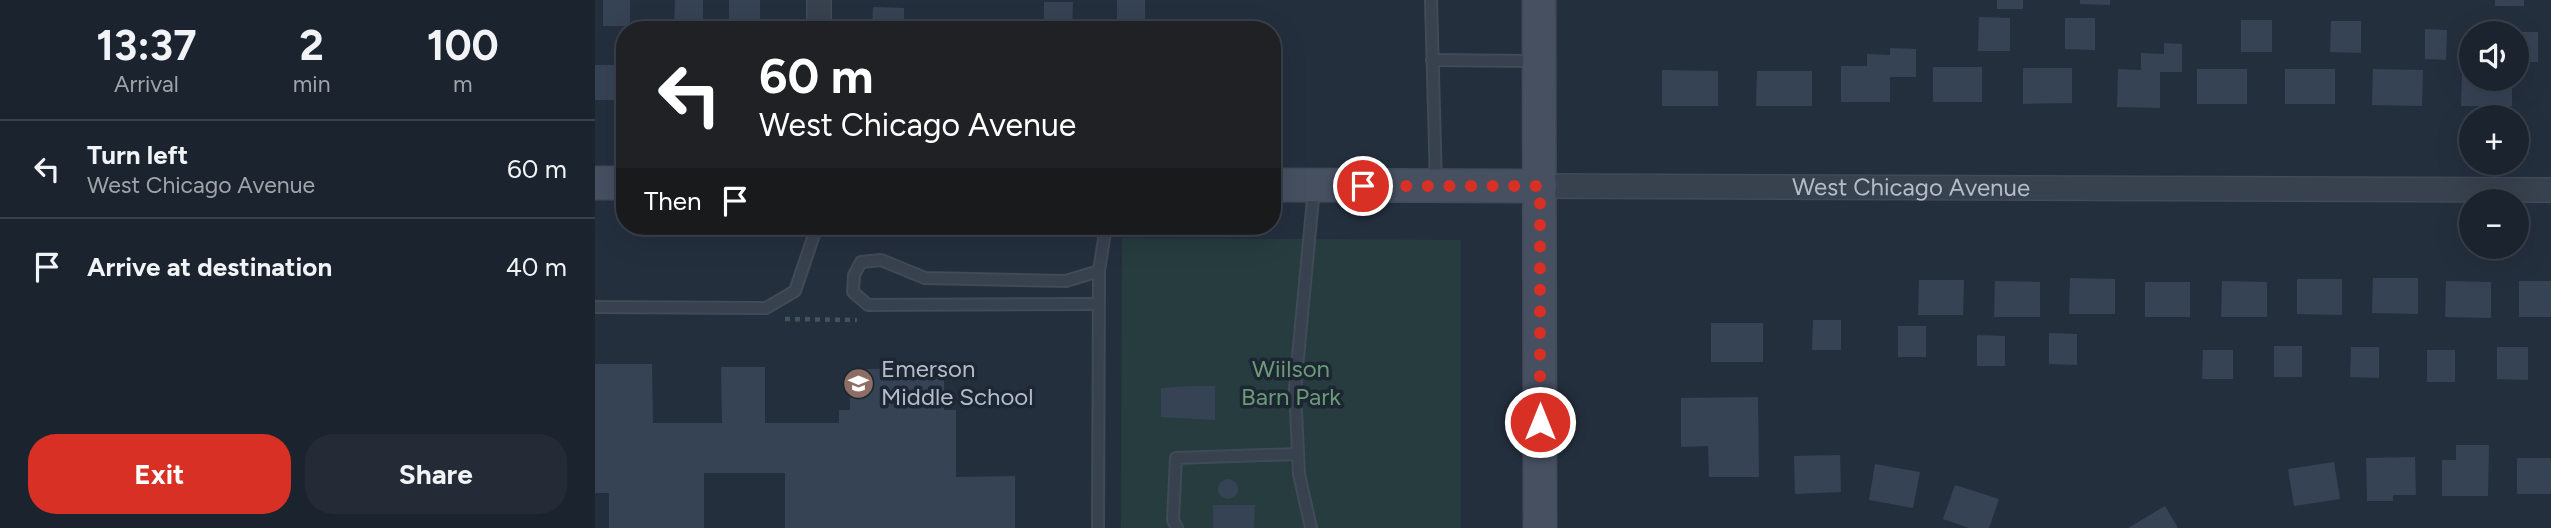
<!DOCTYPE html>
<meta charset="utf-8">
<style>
:root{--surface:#1b232e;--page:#242b36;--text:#f1f3f6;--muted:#a0a4aa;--line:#39404a;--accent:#d93025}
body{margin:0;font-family:Figtree,sans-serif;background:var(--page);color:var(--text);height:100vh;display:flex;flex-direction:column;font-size:26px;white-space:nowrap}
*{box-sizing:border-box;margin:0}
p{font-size:23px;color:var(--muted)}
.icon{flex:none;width:38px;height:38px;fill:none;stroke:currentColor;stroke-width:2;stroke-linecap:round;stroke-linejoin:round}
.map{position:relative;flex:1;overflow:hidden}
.details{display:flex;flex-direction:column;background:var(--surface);width:595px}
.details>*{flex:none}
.banner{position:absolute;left:21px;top:21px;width:665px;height:214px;border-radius:28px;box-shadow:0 7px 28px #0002,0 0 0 2px var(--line);background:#202124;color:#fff;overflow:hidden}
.controls{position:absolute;left:1864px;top:21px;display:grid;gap:14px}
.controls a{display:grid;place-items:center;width:70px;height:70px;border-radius:50%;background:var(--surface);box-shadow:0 7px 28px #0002,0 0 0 2px var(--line);font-size:35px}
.pin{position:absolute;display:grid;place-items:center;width:60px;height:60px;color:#fff;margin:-30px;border:4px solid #fff;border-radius:50%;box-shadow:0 2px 7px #0007}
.me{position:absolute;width:77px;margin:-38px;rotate:0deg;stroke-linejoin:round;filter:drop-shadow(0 0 5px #0008)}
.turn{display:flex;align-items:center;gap:24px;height:147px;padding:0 28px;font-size:32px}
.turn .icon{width:91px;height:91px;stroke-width:2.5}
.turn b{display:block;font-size:49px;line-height:60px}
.then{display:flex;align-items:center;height:66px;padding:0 28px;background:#0003;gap:14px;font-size:26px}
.eta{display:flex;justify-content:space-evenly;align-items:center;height:119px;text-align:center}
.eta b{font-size:42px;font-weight:700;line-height:49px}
.action{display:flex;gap:14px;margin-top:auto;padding:14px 28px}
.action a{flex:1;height:80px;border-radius:28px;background:var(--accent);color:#fff;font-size:28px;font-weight:700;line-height:80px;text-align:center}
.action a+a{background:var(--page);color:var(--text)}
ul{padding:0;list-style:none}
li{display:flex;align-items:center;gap:21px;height:98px;padding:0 28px;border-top:2px solid var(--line)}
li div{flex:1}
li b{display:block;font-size:26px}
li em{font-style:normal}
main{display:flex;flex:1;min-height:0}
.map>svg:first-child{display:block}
.green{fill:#263c3f}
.building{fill:#364354}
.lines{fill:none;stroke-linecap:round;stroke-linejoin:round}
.lane-casing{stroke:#414a57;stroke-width:14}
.street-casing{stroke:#414a57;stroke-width:26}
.secondary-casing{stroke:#414a57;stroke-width:35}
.path{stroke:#3f5557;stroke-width:4.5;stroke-dasharray:5 5;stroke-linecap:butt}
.lane{stroke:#38414e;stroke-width:10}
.street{stroke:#38414e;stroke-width:23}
.secondary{stroke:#465061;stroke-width:32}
.route{stroke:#d93025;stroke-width:12;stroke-dasharray:0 21.6}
.labels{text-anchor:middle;stroke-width:7;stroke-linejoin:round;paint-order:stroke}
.street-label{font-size:24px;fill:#b4bcc9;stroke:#1d2633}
.poi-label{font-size:24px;fill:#b4bcc9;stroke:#1d2633;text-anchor:start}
.park-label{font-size:24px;fill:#6b9a76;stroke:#1d2633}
</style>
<main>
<section class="details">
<div class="eta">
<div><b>13:37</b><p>Arrival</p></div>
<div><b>2</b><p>min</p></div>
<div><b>100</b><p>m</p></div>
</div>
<ul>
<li><svg class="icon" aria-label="left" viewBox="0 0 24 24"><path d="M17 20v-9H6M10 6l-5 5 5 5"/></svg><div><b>Turn left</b><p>West Chicago Avenue</p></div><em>60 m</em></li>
<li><svg class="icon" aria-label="arrive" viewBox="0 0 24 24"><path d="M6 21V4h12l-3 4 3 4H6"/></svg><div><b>Arrive at destination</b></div><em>40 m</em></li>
</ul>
<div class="action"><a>Exit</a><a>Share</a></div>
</section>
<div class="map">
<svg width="1956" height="528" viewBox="0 0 1956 528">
<rect width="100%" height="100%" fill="#242f3e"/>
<path class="green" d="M527,238l339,2v288h-340z"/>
<g class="building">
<rect x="8" y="0" width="27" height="26"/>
<path d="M80,0h28v28h-29z"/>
<rect x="134" y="0" width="31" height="25"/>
<rect x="522" y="0" width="28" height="26"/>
<rect x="1402" y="0" width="26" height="9"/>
<path d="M1485,0h30v5l-30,-1z"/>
<rect x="1900" y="0" width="29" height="6"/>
<path d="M449,2h29l-1,28h-28z"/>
<path d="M278,7l31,1v22h-32z"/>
<path d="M1384,17l31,1v33h-32z"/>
<path d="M1470,18h30v32l-30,-1z"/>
<rect x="1646" y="20" width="31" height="32"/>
<path d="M1736,21h30v32l-31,-1z"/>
<path d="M1830,29l22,1 -1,30 -21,-1z"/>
<rect x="1923" y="32" width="20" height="30"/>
<path d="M1569,43l18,1v28h-22v36l-43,-1 1,-38 23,1v-17l23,1z"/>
<path d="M1295,48l26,1v28h-26v25h-49v-36h26v-12l23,1z"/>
<rect x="0" y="65" width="20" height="35"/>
<path d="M677,65h5l-1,35h-4z"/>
<rect x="1338" y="67" width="49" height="35"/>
<path d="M1428,68h49v35l-49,1z"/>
<rect x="1602" y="69" width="50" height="35"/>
<rect x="1690" y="69" width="50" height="35"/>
<path d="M1778,69l50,1 -1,36 -50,-1z"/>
<path d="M1067,70l56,1v35h-56z"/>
<path d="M1867,70h9v9h41v27h-51z"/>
<path d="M1162,71h55v35h-56z"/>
<path d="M1475,278l45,1v35h-46z"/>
<path d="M1778,278h45v36l-46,-1z"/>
<path d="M1702,279h45v36l-45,-1z"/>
<path d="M1324,280h45l-1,35h-45z"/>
<path d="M1400,281l45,1v35h-46z"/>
<path d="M1627,281l45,1v35h-46z"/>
<path d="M1851,281l45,1v36l-46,-1z"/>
<rect x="1924" y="281" width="32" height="36"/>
<rect x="1550" y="282" width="45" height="35"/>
<path d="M1218,320h28v30h-29z"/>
<rect x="1116" y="323" width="52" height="39"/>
<rect x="1303" y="326" width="28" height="31"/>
<path d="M1454,333l28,1v31l-28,-1z"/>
<path d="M1382,335l28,1v30h-28z"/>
<rect x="1679" y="346" width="28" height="31"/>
<path d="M1756,347h28v31l-29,-1z"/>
<path d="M1902,347h31v33l-31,-1z"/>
<path d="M1608,350h30v29h-31z"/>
<rect x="1832" y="350" width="28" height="32"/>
<path d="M0,364h57l1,59h69l-1,-56h44v56h74v-13h11v-41h94v41h12v67l59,-1v52h-230v-55h-81v55h-95v-35h-14z"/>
<path d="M595,386h25v34l-54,-3v-29z"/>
<path d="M1163,397l1,80h-50l-1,-31 -27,1v-49z"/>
<path d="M1861,445h33l-1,51h-46v-36h14z"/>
<path d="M1245,455l1,37 -46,2 -1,-38z"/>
<path d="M1820,457l1,38h-23v6h-26l-1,-43z"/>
<rect x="1922" y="458" width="34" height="36"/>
<path d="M1739,462l6,37 -46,7 -6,-37z"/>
<path d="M1280,464l45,8 -7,36 -44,-8z"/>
<circle cx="633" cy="489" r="10"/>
<path d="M1360,485l44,14 -10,29h-20l-26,-9z"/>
<path d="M618,505h42l-1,23h-41z"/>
<path d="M1570,506l13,22h-50z"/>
</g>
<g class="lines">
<defs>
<g id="lane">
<path d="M836,0l5,184"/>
<path d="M837,60l106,1"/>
<path d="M503,304l-230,1 -15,-13 1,-17 7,-13 20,-2 44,18 141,3 33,-10"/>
<path d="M0,307l171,1 29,-17 22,-65"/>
<path d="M503,528l1,-257 7,-45"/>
<path d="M582,528l-4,-8 3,-62 122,-4"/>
<path d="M716,528l-12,-54 -4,-85 19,-201"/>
</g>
<g id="street">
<path d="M224,0v30"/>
<path id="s1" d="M945,186l1011,4"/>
</g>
<g id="secondary">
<path d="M944,0l1,528"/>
<path d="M0,183h30"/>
<path d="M677,185l268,1"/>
</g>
</defs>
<use href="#lane" class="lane-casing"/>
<use href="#street" class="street-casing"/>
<use href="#secondary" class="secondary-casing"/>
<path class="path" d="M190,319l72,1"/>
<use href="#lane" class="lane"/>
<use href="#street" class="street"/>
<use href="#secondary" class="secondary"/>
</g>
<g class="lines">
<path class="route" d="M768,186h177v236"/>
</g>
<defs>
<symbol id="school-disc" viewBox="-11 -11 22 22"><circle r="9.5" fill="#8d6e63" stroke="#1d2633"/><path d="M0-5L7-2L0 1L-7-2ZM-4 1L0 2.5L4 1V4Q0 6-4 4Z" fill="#fff"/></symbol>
</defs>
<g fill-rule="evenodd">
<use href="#school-disc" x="246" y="366" width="35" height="35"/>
</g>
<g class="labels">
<g class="street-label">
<text dy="8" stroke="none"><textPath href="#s1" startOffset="371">West Chicago Avenue</textPath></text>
</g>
<g class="poi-label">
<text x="286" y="377">Emerson<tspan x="286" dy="28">Middle School</tspan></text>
</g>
<g class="park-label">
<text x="696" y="377">Wiilson<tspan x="696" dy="28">Barn Park</tspan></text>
</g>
</g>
</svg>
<div class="controls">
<a><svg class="icon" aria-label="sound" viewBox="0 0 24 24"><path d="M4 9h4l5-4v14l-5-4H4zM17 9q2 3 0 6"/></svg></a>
<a>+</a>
<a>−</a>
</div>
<div class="pin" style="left:768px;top:186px;background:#d93025"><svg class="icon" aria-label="arrive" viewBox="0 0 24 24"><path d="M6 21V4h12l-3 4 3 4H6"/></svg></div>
<svg class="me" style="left:945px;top:422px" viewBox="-20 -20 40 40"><circle r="17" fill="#d93025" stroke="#fff" stroke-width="3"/><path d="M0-11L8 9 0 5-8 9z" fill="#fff"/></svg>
<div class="banner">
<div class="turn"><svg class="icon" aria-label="left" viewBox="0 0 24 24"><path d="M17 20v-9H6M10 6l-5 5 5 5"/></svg><div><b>60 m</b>West Chicago Avenue</div></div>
<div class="then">Then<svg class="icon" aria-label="arrive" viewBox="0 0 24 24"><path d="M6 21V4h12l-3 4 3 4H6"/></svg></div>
</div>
</div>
</main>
